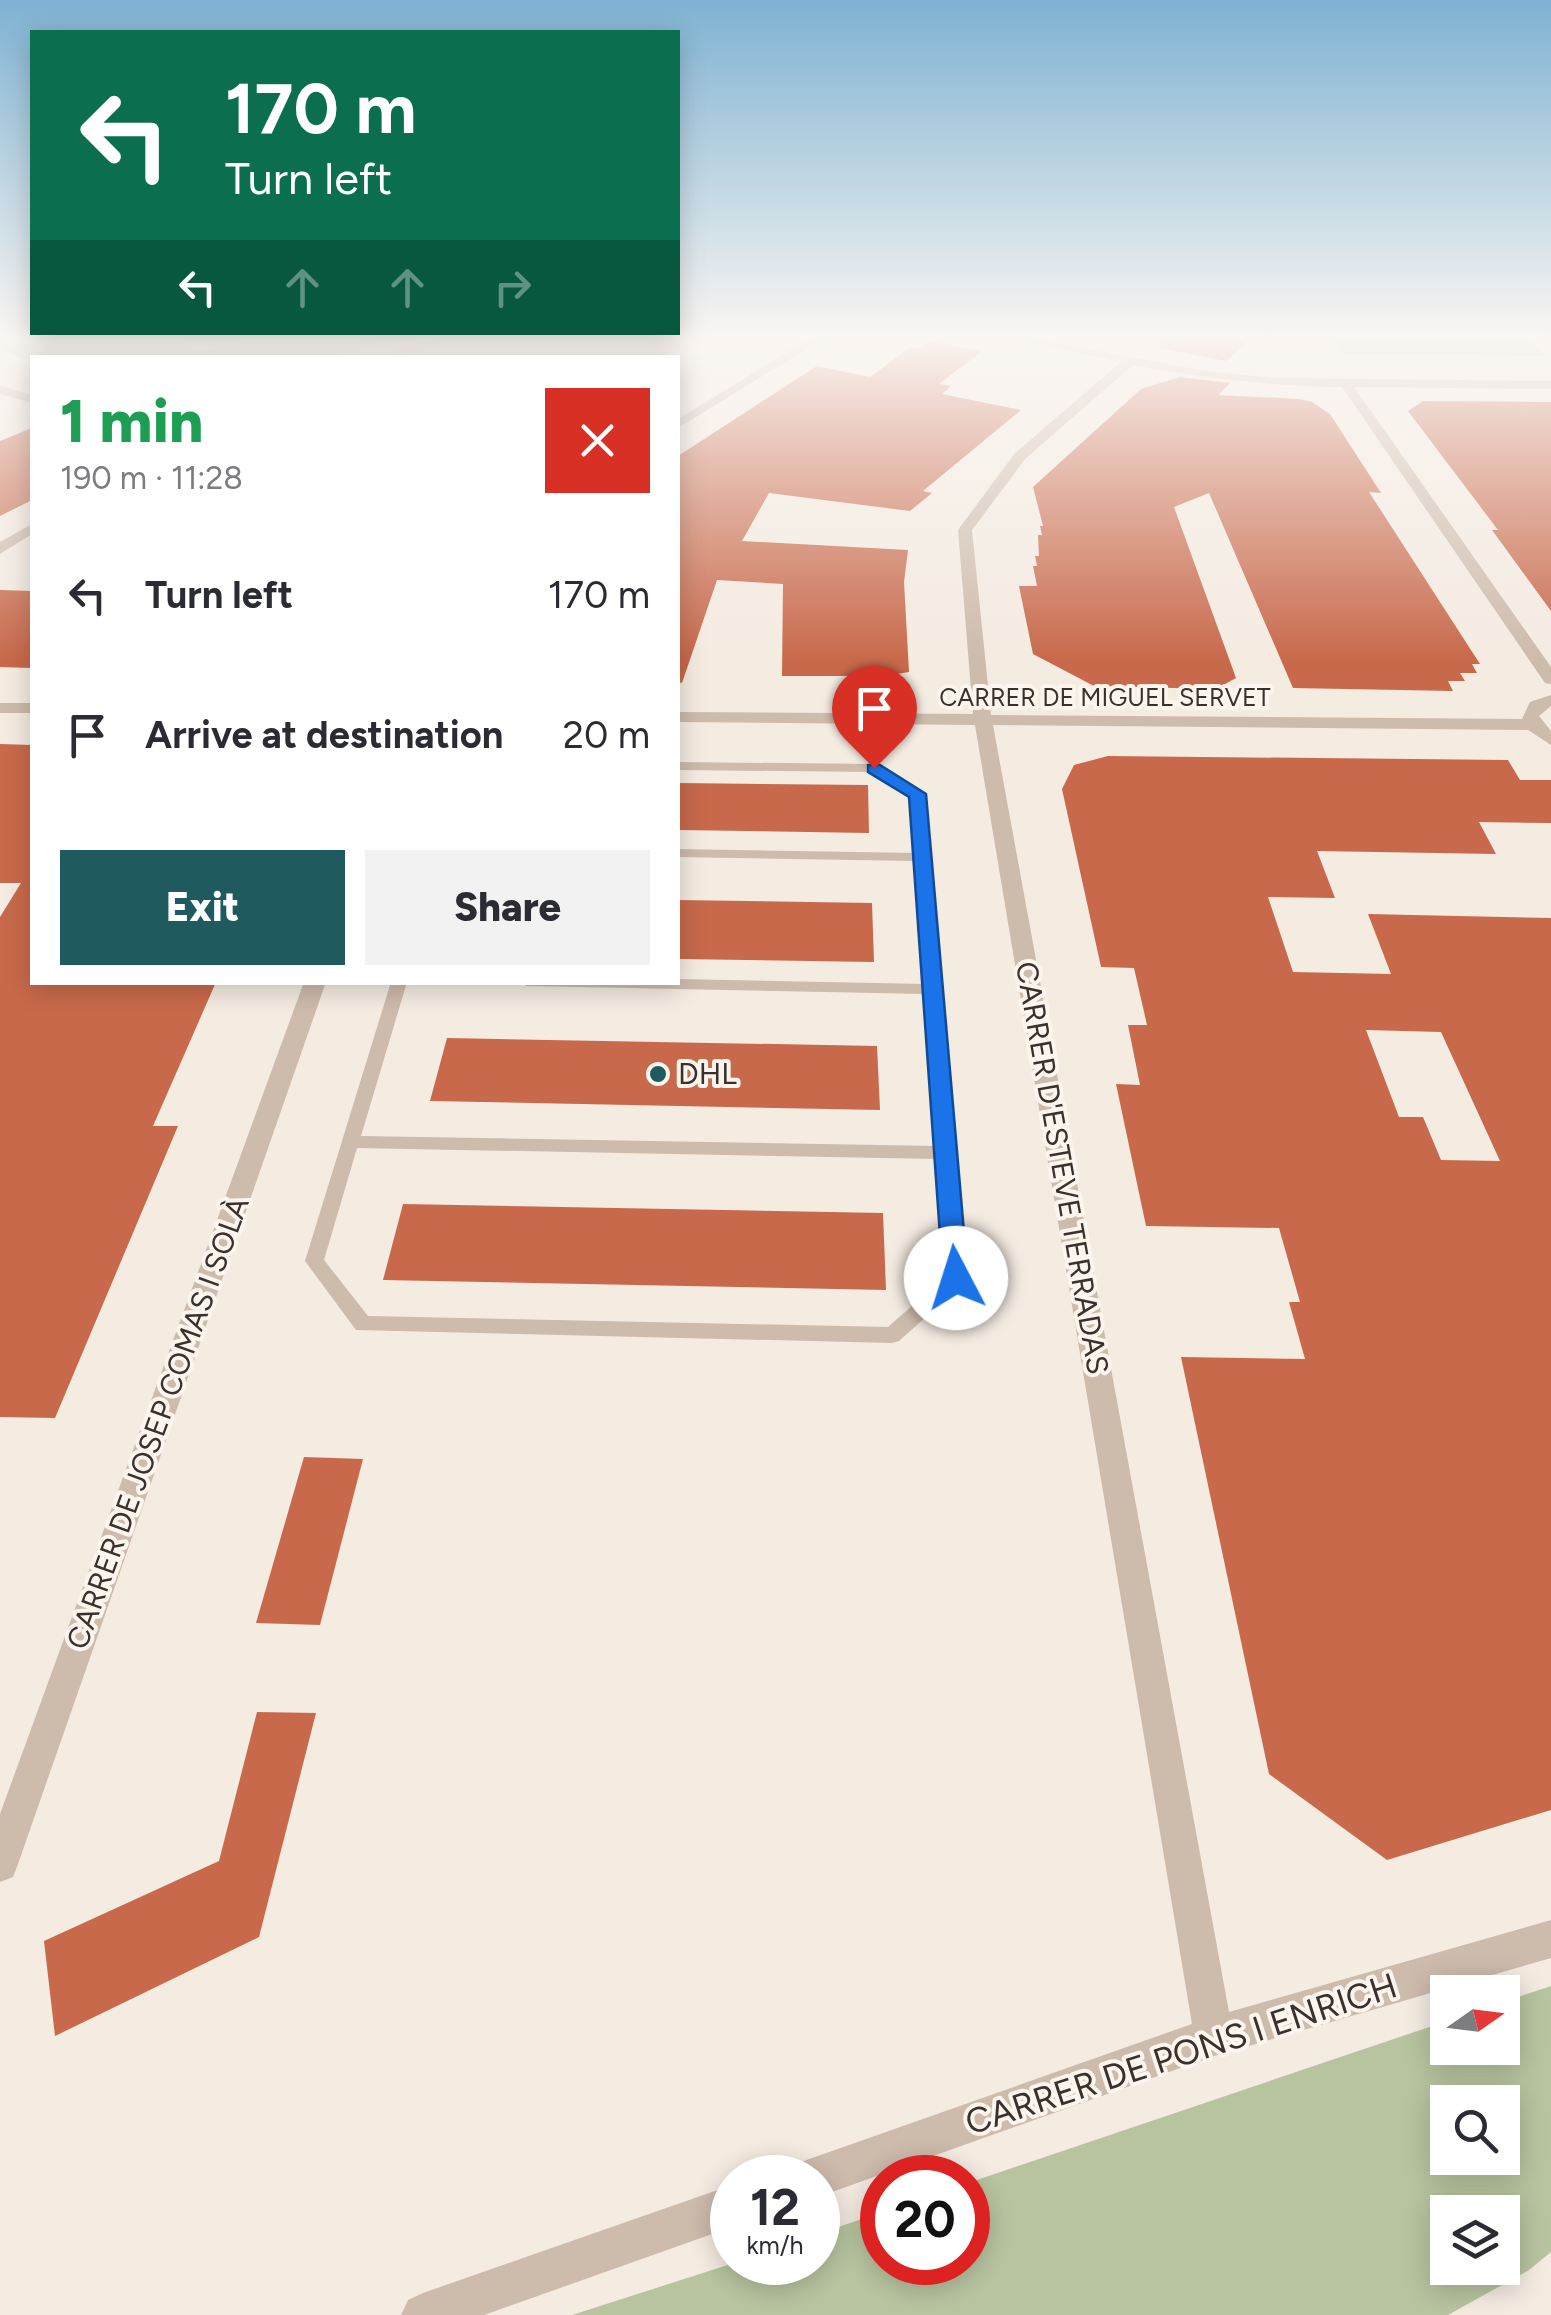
<!DOCTYPE html>
<meta charset="utf-8">
<style>
:root{--surface:#fff;--page:#f2f2f3;--text:#2b2b33;--muted:#7c7c81;--accent:#1f5a5e}
body{margin:0;font-family:Figtree,sans-serif;background:var(--page);color:var(--text);height:100vh;display:flex;flex-direction:column;font-size:38px;white-space:nowrap}
*{box-sizing:border-box;margin:0}
p{font-size:32px;color:var(--muted)}
.icon{flex:none;width:55px;height:55px;fill:none;stroke:currentColor;stroke-width:2;stroke-linecap:round;stroke-linejoin:round}
.map{position:relative;flex:1;overflow:hidden}
.side{position:absolute;left:30px;top:355px;width:650px;height:630px;display:flex;flex-direction:column;background:var(--surface);border-radius:0px;box-shadow:0 5px 25px #0003}
.side>*{flex:none}
.guide{position:absolute;left:30px;top:30px;width:650px;height:305px;border-radius:0px;box-shadow:0 5px 25px #0003;background:#0b6e4f;color:#fff;overflow:hidden}
.needle{width:65px;rotate:76deg}
.buttons{position:absolute;left:1430px;top:1975px;display:grid;gap:20px}
.buttons a{display:grid;place-items:center;width:90px;height:90px;border-radius:0px;background:var(--surface);box-shadow:0 5px 25px #0003;font-size:50px}
.speed{position:absolute;left:710px;top:2155px;display:flex;gap:20px;font-size:50px;font-weight:700;text-align:center}
.speed>*{display:grid;place-content:center;width:130px;height:130px;border-radius:50%;background:var(--surface);box-shadow:0 5px 25px #0003;line-height:1}
.speed small{font-size:25px;font-weight:400}
.speed .limit{border:15px solid #d22;background:#fff;color:#111}
.pin{position:absolute;display:grid;place-items:center;width:85px;height:85px;color:#fff;margin:-102px -42px;border-radius:50% 50% 50% 0;rotate:-45deg;box-shadow:0 0 10px #0007}
.pin .icon{rotate:45deg}
.me{position:absolute;width:110px;margin:-55px;rotate:355deg;stroke-linejoin:round;filter:drop-shadow(0 0 8px #0008)}
.turn{display:flex;align-items:center;gap:35px;height:210px;padding:0 30px;font-size:45px}
.turn .icon{width:130px;height:130px;stroke-width:2.5}
.turn b{display:block;font-size:70px;line-height:85px}
.lanes{display:flex;align-items:center;height:95px;padding:0 30px;background:#0003;justify-content:center;gap:50px;direction:ltr}
.lanes .off{opacity:.35}
.round{display:grid;place-items:center;flex:none;width:105px;height:105px;border-radius:0px;background:var(--page)}
.overview{display:flex;align-items:center;justify-content:space-between;height:170px;padding:0 30px}
h1{font-size:60px;font-weight:800;line-height:75px;color:#1e9e55}
.cta{display:flex;gap:20px;margin-top:auto;padding:20px 30px}
.cta a{flex:1;height:115px;border-radius:0px;background:var(--accent);color:#fff;font-size:40px;font-weight:800;line-height:115px;text-align:center}
.cta a+a{background:var(--page);color:var(--text)}
ul{padding:0;list-style:none}
li{display:flex;align-items:center;gap:30px;height:140px;padding:0 30px}
li div{flex:1}
li b{display:block;font-size:38px}
li em{font-style:normal}
.map>svg:first-child{display:block}
.green{fill:#b8c4a0;fill-rule:evenodd}
.building{fill:#c8694b;fill-rule:evenodd}
.lines{fill:none;stroke-linecap:round;stroke-linejoin:round}
.lane{fill:#cdbbac;fill-rule:evenodd}
.street{fill:#cdbbac;fill-rule:evenodd}
.route{fill:#1a73e8;stroke:#114b97;stroke-width:2.5}
.poi-dot{fill:#1f5a5e;stroke:#fbf5ee;stroke-width:4}
.labels{text-anchor:middle;stroke-width:8;stroke-linejoin:round;paint-order:stroke}
.far-street-label{font-size:25px;fill:#3b302b;stroke:#fbf5ee}
.poi-label{font-size:30px;fill:#3b302b;stroke:#fbf5ee;text-anchor:start}
.street-label{font-size:30px;fill:#3b302b;stroke:#fbf5ee}
.near-street-label{font-size:35px;fill:#3b302b;stroke:#fbf5ee}
</style>
<div class="map">
<svg width="1551" height="2315" viewBox="0 0 1551 2315">
<rect width="100%" height="100%" fill="#f4ebe1"/>
<g class="green">
<path d="M3,336h178l-1,9c26,16 57,-6 83,-9 38,-5 79,0 117,0l-48,21 -300,1v3l-32,-11z"/>
<path d="M1328,336h198l21,20 -202,-2z"/>
<path d="M1551,1986v266l-22,18 -81,45h-876l162,-52 84,-1v-28l64,-22v50h86v-79l479,-162 1,27h54l1,-46zM1448,2102h54v56h-54zM1448,2212h54v56h-54z"/>
</g>
<g class="building">
<path d="M1161,336h92l-27,25 -66,-13z"/>
<path d="M929,341l53,10 -43,33 12,2 -9,8 79,16 -98,81 9,2 -22,18 -141,-18 -27,48 166,9 -4,32 5,90 -24,4h-103l1,-92 -66,-4 -35,103 -4,-1v-226l139,-90 53,11 41,-30 8,1z"/>
<path d="M1180,377l50,6 -12,12 81,4 13,3 18,12 51,79 -12,-1 111,172h-8l5,9h-17l5,8h-17l5,10 -160,-3 -84,-195 -35,14 62,171 -20,11 -122,-3 -61,-32 -14,-68h18l-4,-20h4l-2,-10h4l-1,-21h4l-2,-9h3l-10,-39 108,-98z"/>
<path d="M1423,401l128,1v209l-59,-81h6l-90,-119z"/>
<path d="M32,428v72l-32,16v-75z"/>
<path d="M0,590l32,1v77l-32,-1z"/>
<path d="M0,744l32,1v237h184l-63,144h25l-123,292 -55,-1v-500l21,-34h-21z"/>
<path d="M1108,756l400,4 12,20h31v43l-72,-1 17,32 -179,-3 18,47 -67,-1 25,75 98,2 -23,-60 183,4v892l-164,50 -118,-86 -88,-417 124,2 -16,-57h11l-21,-74 -133,-2 -30,-142 24,1 -12,-60h19l-13,-57 -33,-1 -39,-178 12,-24zM1366,1030l75,2 59,129 -59,-1 -18,-43h-24z"/>
<path d="M678,783l190,2 1,48 -191,-3z"/>
<path d="M678,900l194,3 2,59 -196,-3z"/>
<path d="M447,1038l430,8 3,64 -450,-9z"/>
<path d="M403,1204l480,9 3,77 -503,-10z"/>
<path d="M304,1457l59,2 -43,166 -64,-2z"/>
<path d="M257,1712l59,1 -57,224 -204,99 -11,-95 175,-80z"/>
</g>
<g class="lines">
<path class="lane" d="M678,762l196,2 51,30 40,485 -2,5 -64,57 -7,2 -536,-13 -51,-69 86,-279h16l-46,154 576,10 -11,-152 -400,-8 -2,-4h154v-3l247,5 -9,-123 -238,-4v-8l238,4 -5,-57 -40,-24 -193,-2zM357,1148l581,11 8,117 -58,51 -520,-11 -44,-56z"/>
<g class="street">
<path d="M430,336h15l-44,22h-17z"/>
<path d="M814,336h14l-150,92v-9z"/>
<path d="M998,336h23l185,35 67,7 278,3v8l-197,-2 197,280v17l-6,-1 -203,-296c-72,-1 -139,-9 -209,-22l-108,94 -53,71 19,185 531,4 8,-17 21,-7v11l-12,10 12,15v14l-23,-15 -535,-5 236,1287 322,-92v38l-337,98 -396,141v-19h-26l6,-15 394,-139 -217,-1299 -297,-3v-10l295,2 -15,-184 57,-77 106,-91z"/>
<path d="M0,386l32,9v8l-32,-9z"/>
<path d="M32,524v10l-32,20v-12z"/>
<rect x="0" y="703" width="32" height="10"/>
<path d="M304,982h22l-308,882 -5,13 -13,5v-68z"/>
<path d="M732,2185v42l-248,88h-83l7,-15 15,-7z"/>
</g>
</g>
<linearGradient id="sky" x2="0" y2="1"><stop stop-color="#7eb2d2"/><stop offset="0.51" stop-color="#faf6f2"/><stop offset="1" stop-color="#faf6f2" stop-opacity="0"/></linearGradient>
<rect width="1551" height="660" fill="url(#sky)"/>
<path class="route" d="M868,765h12l46,29 42,484 -4,7h-17l-4,-7 -34,-481 -41,-25z"/>
<circle class="poi-dot" cx="658" cy="1074" r="10"/>
<g class="labels">
<g class="far-street-label">
<text x="1105" y="706">CARRER DE MIGUEL SERVET</text>
</g>
<g class="poi-label">
<text x="678" y="1084">DHL</text>
</g>
<g class="street-label">
<text transform="translate(1062 1168) rotate(80)" y="10">CARRER D'ESTEVE TERRADAS</text>
<text transform="translate(158 1423) rotate(-70)" y="10">CARRER DE JOSEP COMAS I SOLÀ</text>
</g>
<g class="near-street-label">
<text transform="translate(1181 2054) rotate(-18)" y="12">CARRER DE PONS I ENRICH</text>
</g>
</g>
</svg>
<div class="buttons">
<a><svg class="needle" viewBox="-14 -14 28 28"><path d="M0-13l5 13h-10z" fill="#e53935"/><path d="M0 13l5-13h-10z" fill="#7c7c81"/></svg></a>
<a><svg class="icon" aria-label="search" viewBox="0 0 24 24"><circle cx="10" cy="10" r="6"/><path d="M15 15l6 6"/></svg></a>
<a><svg class="icon" aria-label="layers" viewBox="0 0 24 24"><path d="M12 4l9 5-9 5-9-5zM3 14l9 5 9-5"/></svg></a>
</div>
<div class="speed"><div>12<small>km/h</small></div><div class="limit">20</div></div>
<div class="pin" style="left:874px;top:768px;background:#d93025"><svg class="icon" aria-label="arrive" viewBox="0 0 24 24"><path d="M6 21V4h12l-3 4 3 4H6"/></svg></div>
<svg class="me" style="left:956px;top:1278px" viewBox="-20 -20 40 40"><circle r="19" fill="#fff"/><path d="M0-13L10 11 0 6-10 11z" fill="#1a73e8"/></svg>
<div class="guide">
<div class="turn"><svg class="icon" aria-label="left" viewBox="0 0 24 24"><path d="M17 20v-9H6M10 6l-5 5 5 5"/></svg><div><b>170 m</b>Turn left</div></div>
<div class="lanes"><svg class="icon" aria-label="left" viewBox="0 0 24 24"><path d="M17 20v-9H6M10 6l-5 5 5 5"/></svg><svg class="icon off" aria-label="ahead" viewBox="0 0 24 24"><path d="M12 20V5M6 11l6-6 6 6"/></svg><svg class="icon off" aria-label="ahead" viewBox="0 0 24 24"><path d="M12 20V5M6 11l6-6 6 6"/></svg><svg class="icon off" aria-label="right" viewBox="0 0 24 24"><path d="M7 20v-9h11M14 6l5 5-5 5"/></svg></div>
</div>
<section class="side">
<div class="overview"><div><h1>1 min</h1><p>190 m · 11:28</p></div><a class="round" style="background:#d93025;color:#fff"><svg class="icon" aria-label="close" viewBox="0 0 24 24"><path d="M6 6l12 12M18 6L6 18"/></svg></a></div>
<ul>
<li><svg class="icon" aria-label="left" viewBox="0 0 24 24"><path d="M17 20v-9H6M10 6l-5 5 5 5"/></svg><div><b>Turn left</b></div><em>170 m</em></li>
<li><svg class="icon" aria-label="arrive" viewBox="0 0 24 24"><path d="M6 21V4h12l-3 4 3 4H6"/></svg><div><b>Arrive at destination</b></div><em>20 m</em></li>
</ul>
<div class="cta"><a>Exit</a><a>Share</a></div>
</section>
</div>
